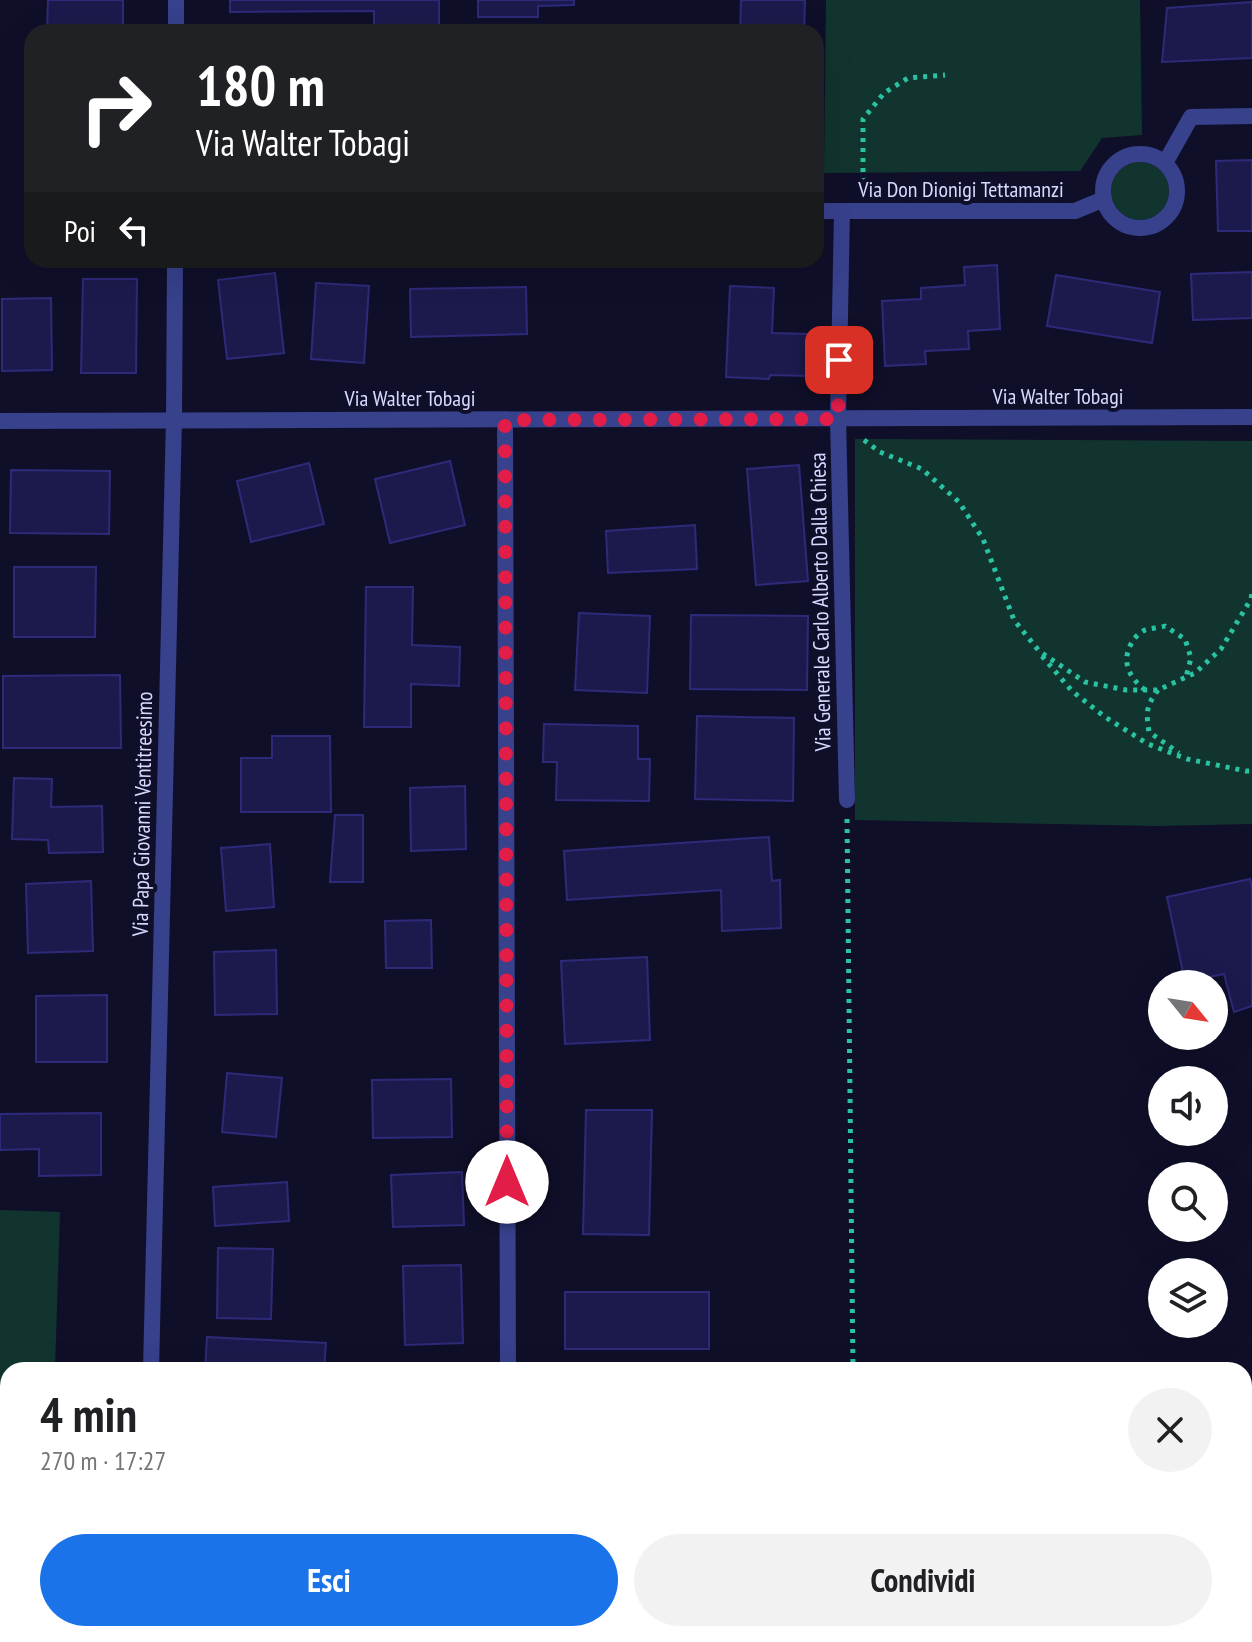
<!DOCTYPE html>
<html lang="it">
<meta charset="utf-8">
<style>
:root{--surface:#fff;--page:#f2f2f2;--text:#202124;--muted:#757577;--accent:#1a73e8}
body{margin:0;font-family:"PT Sans Narrow",sans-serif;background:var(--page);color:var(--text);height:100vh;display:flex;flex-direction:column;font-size:30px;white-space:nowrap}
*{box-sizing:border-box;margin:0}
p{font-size:26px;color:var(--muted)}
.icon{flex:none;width:44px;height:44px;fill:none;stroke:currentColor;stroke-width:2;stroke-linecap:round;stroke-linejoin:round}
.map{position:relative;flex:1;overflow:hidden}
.side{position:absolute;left:0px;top:1362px;width:1252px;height:280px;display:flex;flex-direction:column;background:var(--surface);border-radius:24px 24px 0 0;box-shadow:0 8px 32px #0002}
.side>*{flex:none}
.top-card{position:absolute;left:24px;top:24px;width:800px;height:244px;border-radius:24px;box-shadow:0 8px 32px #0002;background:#202124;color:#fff;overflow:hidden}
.needle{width:52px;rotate:120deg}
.fabs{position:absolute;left:1148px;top:970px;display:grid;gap:16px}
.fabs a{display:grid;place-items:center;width:80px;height:80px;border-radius:50%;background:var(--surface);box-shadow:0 8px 32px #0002;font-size:40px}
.pin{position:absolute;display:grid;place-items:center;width:68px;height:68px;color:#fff;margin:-34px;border-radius:16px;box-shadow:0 4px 12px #0006}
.me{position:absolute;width:88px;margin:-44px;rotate:0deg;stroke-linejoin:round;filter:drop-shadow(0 0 6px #0008)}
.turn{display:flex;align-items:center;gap:28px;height:168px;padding:0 40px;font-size:36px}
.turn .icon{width:104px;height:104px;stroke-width:2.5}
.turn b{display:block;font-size:56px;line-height:68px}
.then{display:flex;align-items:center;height:76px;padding:0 40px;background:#0003;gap:16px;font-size:30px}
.round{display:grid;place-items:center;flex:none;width:84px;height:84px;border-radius:42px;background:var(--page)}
.summary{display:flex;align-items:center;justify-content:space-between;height:136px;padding:0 40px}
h1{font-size:48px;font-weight:700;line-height:60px}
.action{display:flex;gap:16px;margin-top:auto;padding:16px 40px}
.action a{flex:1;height:92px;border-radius:48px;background:var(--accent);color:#fff;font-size:32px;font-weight:700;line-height:92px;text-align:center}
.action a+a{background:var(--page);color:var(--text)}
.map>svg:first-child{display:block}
.green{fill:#11352e}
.building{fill:#1c1a4c;stroke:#2e2a7a;stroke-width:2}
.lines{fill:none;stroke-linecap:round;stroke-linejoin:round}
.path{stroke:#29c2a2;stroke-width:5;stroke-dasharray:4 6;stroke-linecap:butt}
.minor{stroke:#37418c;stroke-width:16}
.route{stroke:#e11d48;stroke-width:14;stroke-dasharray:0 25.2}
.labels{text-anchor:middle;stroke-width:8;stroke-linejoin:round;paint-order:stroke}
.street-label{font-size:22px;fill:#d8d9ff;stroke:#100f2a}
</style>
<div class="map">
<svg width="1252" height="1642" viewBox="0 0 1252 1642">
<rect width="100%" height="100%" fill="#100f2a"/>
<g class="green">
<path d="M826,0h314l2,135 -40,3 -22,33 -256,2z"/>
<circle cx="1140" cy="191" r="29"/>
<path d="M855,439l397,2v383l-95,2 -302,-6z"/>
<path d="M0,1210l60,2 -5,158h-47v39h-8z"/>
</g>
<g class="building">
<path d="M48,0h75v32h-76z"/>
<path d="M230,0h209v32h-65v-21l-144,1z"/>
<path d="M478,0h96v5l-36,1v11h-60z"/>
<path d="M741,0h64l-1,32h-64z"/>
<path d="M1252,2v56l-90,4 5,-54z"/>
<path d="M1252,160v71h-34l-2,-70z"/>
<path d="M997,265l3,64 -32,2 1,18 -44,2 1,13 -41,2 -3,-65 39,-2v-11l44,-3 -1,-18z"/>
<path d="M1252,272v46l-59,2 -2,-46z"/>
<path d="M275,273l9,80 -57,6 -9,-79z"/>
<path d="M1056,275l104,17 -8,51 -105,-17z"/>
<path d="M83,279h54l-1,94h-55z"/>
<path d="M316,283l53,3 -5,77 -53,-4z"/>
<path d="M730,286l44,2 -2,45 36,1v42l-38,-1 -1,4 -43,-2z"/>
<path d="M526,287l1,47 -116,3 -1,-48z"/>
<path d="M51,298l1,72 -50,1v-72z"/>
<path d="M450,461l15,64 -75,18 -15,-64z"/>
<path d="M309,463l15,61 -73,18 -14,-61z"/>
<path d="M799,465l9,116 -52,4 -9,-116z"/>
<path d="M11,470l99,1 -1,63 -99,-1z"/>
<path d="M695,525l2,44 -89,4 -2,-42z"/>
<path d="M14,567h82l-1,70h-81z"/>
<path d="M366,587h47l-1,58 48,2 -1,39 -48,-2v43h-47z"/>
<path d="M579,613l71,3 -3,77 -72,-3z"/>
<path d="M691,615l117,1 -1,74 -117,-1z"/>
<path d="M120,675l1,73h-118v-72z"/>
<path d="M697,716l97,2 -1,83 -98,-2z"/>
<path d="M544,724l94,2v33h12l-1,42 -93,-1 1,-38h-14z"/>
<path d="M272,736h58l1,76h-90v-54h31z"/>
<path d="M14,778l38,1 -1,28 51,-1 1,46 -54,1 -1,-13 -36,-1z"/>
<path d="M465,786l1,63 -55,2 -1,-63z"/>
<path d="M335,815h28v67h-33z"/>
<path d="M769,837l3,44 8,-1 1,48 -59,3 -1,-41 -154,10 -3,-49z"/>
<path d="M270,844l4,63 -48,4 -5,-63z"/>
<path d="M1250,879l2,9v118l-18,6 -10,-38 -39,8 -18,-85z"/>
<path d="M91,881l2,70 -65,2 -2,-69z"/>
<path d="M431,920l1,48h-46l-1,-47z"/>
<path d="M276,950l1,64 -62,1 -1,-63z"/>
<path d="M647,957l3,83 -85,4 -4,-83z"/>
<path d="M107,995v67h-71v-66z"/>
<path d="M227,1073l55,5 -6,59 -54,-5z"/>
<path d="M451,1079l1,58 -79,1 -1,-58z"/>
<path d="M586,1110h66l-3,125 -66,-1z"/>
<path d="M101,1113v62l-62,1v-27l-39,1v-36z"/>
<path d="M462,1172l2,53 -71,2 -2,-52z"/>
<path d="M287,1182l2,39 -74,5 -2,-39z"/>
<path d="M218,1248l55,1 -2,70 -54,-1z"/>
<path d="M461,1265l2,78 -58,2 -2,-79z"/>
<rect x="565" y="1292" width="144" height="57"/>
<path d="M207,1337l119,6 -2,27h-119z"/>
<path d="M0,1474h8v51l-8,-1z"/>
<rect x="19" y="1634" width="88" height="8"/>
<rect x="203" y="1634" width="56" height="8"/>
<path d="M352,1634h109l1,8h-109z"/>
</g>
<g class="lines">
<g class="path">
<path d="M865,192l-2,-20v-53l21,-26 24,-15 37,-3"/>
<path d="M864,440l16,12 42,17 37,33 24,37 31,81 25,31 46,31 41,8h32l37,-17 26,-24 30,-50 1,-6"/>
<path d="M1042,656l30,35 33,26 43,27 39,15 59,12h6"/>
<path d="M1145,690c-15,-12 -24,-27 -14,-46 3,-6 8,-11 14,-14 6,-2 14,-2 20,-4l20,13 6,19 -5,19"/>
<path d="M1158,690c-12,16 -12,22 -9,42l30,21"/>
<path d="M847,819l6,551"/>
<path d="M856,1634v8"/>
</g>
<g class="minor">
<path d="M176,32v-32"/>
<circle cx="1140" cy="191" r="37"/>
<path d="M1165,163l26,-46 61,-1"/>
<path d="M816,211h259l29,-12"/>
<path d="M842,211l-4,208 9,381"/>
<path d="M505,420l3,950"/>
<path d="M0,421l1252,-4"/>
<path d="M151,1370l23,-951 1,-159"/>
<path d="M0,1563h8"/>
<path d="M508,1634v8"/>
<path d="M145,1642v-8"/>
</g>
</g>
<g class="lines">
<path class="route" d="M507,1182l-2,-762 333,-1 1,-59"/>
</g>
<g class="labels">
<g class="street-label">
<text x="961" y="197">Via Don Dionigi Tettamanzi</text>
<text x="1058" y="404">Via Walter Tobagi</text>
<text x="410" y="406">Via Walter Tobagi</text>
<text transform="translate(820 602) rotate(-91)" y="8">Via Generale Carlo Alberto Dalla Chiesa</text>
<text transform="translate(142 814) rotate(-89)" y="8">Via Papa Giovanni Ventitreesimo</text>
</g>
</g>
</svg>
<div class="fabs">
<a><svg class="needle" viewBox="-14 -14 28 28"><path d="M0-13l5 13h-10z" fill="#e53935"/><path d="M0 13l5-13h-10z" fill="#757577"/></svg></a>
<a><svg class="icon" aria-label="sound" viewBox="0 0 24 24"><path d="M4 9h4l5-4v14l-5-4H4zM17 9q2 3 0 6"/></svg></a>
<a><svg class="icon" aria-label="search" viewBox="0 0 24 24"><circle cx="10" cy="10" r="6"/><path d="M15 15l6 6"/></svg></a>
<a><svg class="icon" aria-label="layers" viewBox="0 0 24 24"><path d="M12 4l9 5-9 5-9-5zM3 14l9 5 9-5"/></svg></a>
</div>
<div class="pin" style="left:839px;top:360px;background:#d93025"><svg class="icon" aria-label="arrive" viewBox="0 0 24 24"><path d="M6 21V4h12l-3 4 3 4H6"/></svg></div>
<svg class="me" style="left:507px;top:1182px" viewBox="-20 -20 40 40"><circle r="19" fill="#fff"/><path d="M0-13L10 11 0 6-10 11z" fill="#e11d48"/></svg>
<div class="top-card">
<div class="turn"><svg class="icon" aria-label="right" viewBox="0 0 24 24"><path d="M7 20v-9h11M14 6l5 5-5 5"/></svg><div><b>180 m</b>Via Walter Tobagi</div></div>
<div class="then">Poi<svg class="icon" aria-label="left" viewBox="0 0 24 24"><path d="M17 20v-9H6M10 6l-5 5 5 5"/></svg></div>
</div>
<section class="side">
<div class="summary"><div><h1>4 min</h1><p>270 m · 17:27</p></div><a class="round"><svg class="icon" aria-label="close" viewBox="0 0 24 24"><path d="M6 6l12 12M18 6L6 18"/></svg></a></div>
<div class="action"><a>Esci</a><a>Condividi</a></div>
</section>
</div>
